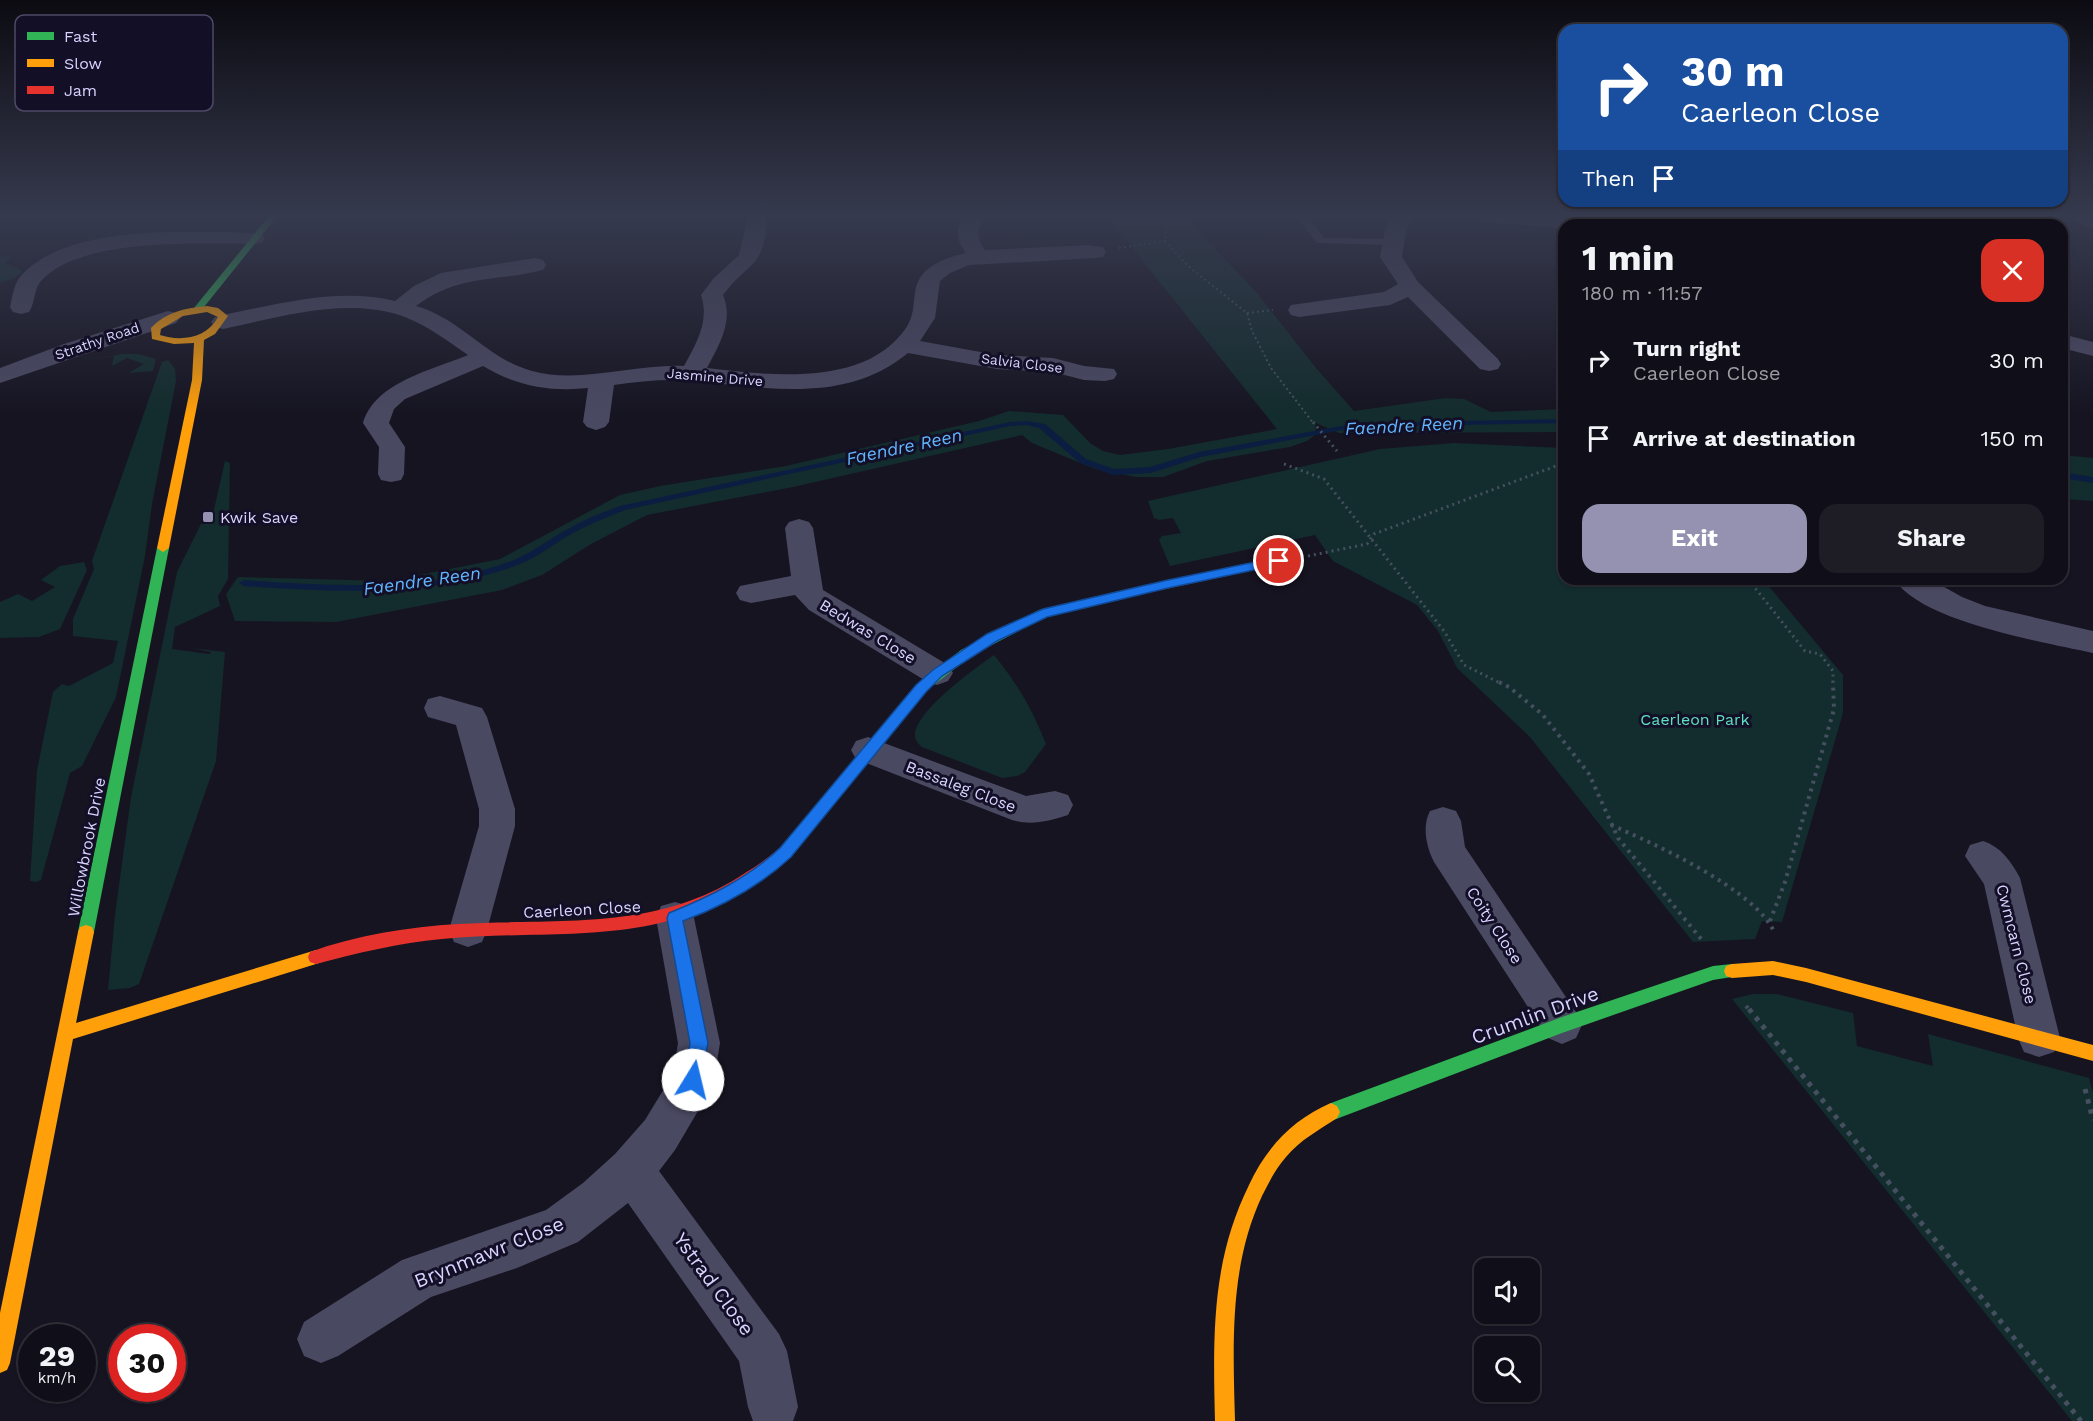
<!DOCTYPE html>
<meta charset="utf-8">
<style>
:root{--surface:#100f19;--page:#1e1d26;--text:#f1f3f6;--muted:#9c9ca2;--line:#302f38;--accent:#9591b1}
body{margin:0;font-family:"Work Sans",sans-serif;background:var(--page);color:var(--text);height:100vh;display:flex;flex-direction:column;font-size:22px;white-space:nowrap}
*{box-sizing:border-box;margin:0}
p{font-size:20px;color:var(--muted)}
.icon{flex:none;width:33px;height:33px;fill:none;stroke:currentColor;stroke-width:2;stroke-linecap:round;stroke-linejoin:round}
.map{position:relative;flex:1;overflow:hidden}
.details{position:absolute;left:1558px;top:219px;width:510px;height:366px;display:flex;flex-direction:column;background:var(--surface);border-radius:18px;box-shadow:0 2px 4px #0004,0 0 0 2px var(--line)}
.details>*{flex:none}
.hud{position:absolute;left:1558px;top:24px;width:510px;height:183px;border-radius:18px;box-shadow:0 2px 4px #0004,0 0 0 2px var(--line);background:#1a4fa0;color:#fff;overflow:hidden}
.tools{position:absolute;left:1474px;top:1258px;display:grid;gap:12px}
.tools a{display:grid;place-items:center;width:66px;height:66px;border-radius:12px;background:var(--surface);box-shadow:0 2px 4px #0004,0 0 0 2px var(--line);font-size:30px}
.speed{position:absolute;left:18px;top:1324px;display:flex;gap:12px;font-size:30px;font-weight:700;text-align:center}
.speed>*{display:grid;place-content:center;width:78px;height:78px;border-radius:50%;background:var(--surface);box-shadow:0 2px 4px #0004,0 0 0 2px var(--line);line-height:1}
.speed small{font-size:15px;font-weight:400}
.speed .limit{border:9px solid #d22;background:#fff;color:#111}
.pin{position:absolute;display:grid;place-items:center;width:51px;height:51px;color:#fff;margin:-26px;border:3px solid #fff;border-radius:50%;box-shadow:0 2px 6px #0007}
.me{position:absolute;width:66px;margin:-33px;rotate:9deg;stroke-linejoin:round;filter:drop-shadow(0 0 4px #0008)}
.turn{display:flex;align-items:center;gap:21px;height:126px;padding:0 24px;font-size:27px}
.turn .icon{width:78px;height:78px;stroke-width:2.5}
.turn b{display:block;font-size:42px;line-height:51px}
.then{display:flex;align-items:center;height:57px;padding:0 24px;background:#0003;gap:12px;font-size:22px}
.round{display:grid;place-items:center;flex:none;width:63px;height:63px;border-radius:18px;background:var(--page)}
.headline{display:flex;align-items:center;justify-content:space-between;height:102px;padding:0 24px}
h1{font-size:36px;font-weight:700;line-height:45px}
.button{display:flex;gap:12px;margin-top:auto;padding:12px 24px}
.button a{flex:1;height:69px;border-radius:18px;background:var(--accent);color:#fff;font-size:24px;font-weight:700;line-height:69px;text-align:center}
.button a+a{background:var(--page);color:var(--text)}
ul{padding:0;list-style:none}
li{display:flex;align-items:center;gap:18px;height:78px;padding:0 24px}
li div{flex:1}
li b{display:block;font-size:22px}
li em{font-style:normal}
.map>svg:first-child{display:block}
.green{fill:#132c2d}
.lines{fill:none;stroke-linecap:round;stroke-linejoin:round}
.stream{fill:#0b1e41;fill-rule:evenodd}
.path-far3{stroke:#44505f;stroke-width:2;stroke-dasharray:2 3;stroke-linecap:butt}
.path-far2{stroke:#44505f;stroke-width:3;stroke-dasharray:2 4;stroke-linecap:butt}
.path-far1{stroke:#44505f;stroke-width:4;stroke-dasharray:3 5;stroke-linecap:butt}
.path{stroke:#44505f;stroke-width:5;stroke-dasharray:4.5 6;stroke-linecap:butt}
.lane{fill:#4a4962;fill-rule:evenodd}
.street{fill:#4a4962;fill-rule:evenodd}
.fast{fill:#30b455;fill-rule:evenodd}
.slow{fill:#ff9f0a;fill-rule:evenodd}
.jam{fill:#e5322d;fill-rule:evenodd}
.route{fill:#1a73e8;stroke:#114b97;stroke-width:1.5}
.poi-dot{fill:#9591b1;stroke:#130f26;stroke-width:2}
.labels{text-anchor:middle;stroke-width:6;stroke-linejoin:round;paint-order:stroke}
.far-street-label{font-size:14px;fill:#d9d4ff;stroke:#130f26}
.poi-label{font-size:16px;fill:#d9d4ff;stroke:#130f26;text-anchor:start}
.street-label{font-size:16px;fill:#d9d4ff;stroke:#130f26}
.park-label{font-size:16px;fill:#5fe0c0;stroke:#130f26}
.water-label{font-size:18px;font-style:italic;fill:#62b6ff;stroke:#130f26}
.near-street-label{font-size:20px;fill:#d9d4ff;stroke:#130f26}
.key{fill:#130f26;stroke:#4e4a67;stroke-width:1.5}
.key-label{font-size:16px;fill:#d9d4ff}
</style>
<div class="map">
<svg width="2093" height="1421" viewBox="0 0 2093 1421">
<rect width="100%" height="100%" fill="#161421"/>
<g class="green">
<path d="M1107,216h85l-3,5 68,72 59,75 38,43 92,-13 18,1 27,13 73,-3v23l-225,1 -23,-10 -1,12 -8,6 -17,6 -83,14 -44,16h-27l-41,-8 -63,-26 -10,-8 -229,52 -146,28 -56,29 -49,31 -40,15 -166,32 -101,-1 -9,-27 12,-17 151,4 111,-22 120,-64 40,-9 126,-20 193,-45 30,-10 54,4 27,28 13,8 17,4 48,-6 109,-20z"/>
<path d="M13,255l-8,8 15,6 2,3 -9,7 -13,3v-25z"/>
<path d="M123,354h16l17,5 -3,12 -24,2 15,-9 -17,-6 -15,8 2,-10 -41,6z"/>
<path d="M168,360l7,9 1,12 -24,123 -7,52 -29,141 -34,69 -12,7 -29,107 -5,2 -6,-1 7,-111 16,-78 9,-8 7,2 44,-23 5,-22 -45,-5v-17l21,-50 -2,-8 70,-199z"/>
<path d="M1454,443l110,5v131h203l3,3 -3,2 76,91v38l-61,209 -20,-1 -7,18 -62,3 -163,-205 -73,-69 -19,-37 -21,-26 -84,-44 -18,-26 -145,31 -11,-26 3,-4 19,-3 -8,-15 -14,2 -5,-2 -6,-17 232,-52z"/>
<path d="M2062,455l31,3v43l-30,-2z"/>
<path d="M225,461l5,2 -2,116 -10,17 2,10 -45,21 -3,22 37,5 2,-2 -20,-4 34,4 -9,109 -77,223 -9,4 -22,2 7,-75 16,-118 46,-225 24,-48 10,-1z"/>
<path d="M84,562l3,8 -27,59 -21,8 -39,1v-36l18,-8 14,7 23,-14 -14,-7 19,-14z"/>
<path d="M994,655c25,31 37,52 52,89l-21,28 -8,4 -15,2 -80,-31c-2,-2 -5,-4 -6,-7 -10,-23 62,-74 78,-85z"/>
<path d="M1753,994h24l76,19 4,33 76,20 -5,-32 161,44 4,15v328h-21l-340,-422z"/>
</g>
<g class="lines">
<g class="stream">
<path d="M1564,419v4l-206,4 -157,30 -50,16 -38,2 -33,-12 -41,-35 -12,-3 -17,1 -385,84c-18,7 -37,15 -54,24 -17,10 -33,23 -51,30 -89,34 -183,28 -276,22l-5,-3 5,-3c90,6 184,13 270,-20 19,-8 34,-20 52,-30 17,-10 35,-17 54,-24l390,-84 17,-1 18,3 41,35 28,10 36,-2 49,-15 159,-29z"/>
<path d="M2062,472l31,5v6l-31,-5z"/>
</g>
<g class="path-far3">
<path d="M1167,216l-2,25 23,25 59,47 5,18 19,37 43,56"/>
<path d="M1119,248l46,-7"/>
<path d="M1247,313l26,-3"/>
</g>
<g class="path-far2">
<path d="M1313,422l24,29"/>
<path d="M1284,464l40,15 120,152 20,34 38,19"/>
<path d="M1308,556l59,-12 7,-10 190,-71"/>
<path d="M1748,579l57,72 15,3 13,17v13"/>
</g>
<g class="path-far1">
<path d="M1499,682l10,5 34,28 46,59 29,64 84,102"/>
<path d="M1611,825c42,18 145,65 163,107"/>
<path d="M1770,921l15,-39 49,-173 -1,-27"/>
<path d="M1746,1006l4,5"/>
</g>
<g class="path">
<path d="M1749,1009l332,412"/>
<path d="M2085,1089l8,31"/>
</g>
<path class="lane" d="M1296,216h12l16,22 71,1 6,3 -6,3 -78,-2z"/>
<g class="street">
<path d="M748,216h18l1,2c-3,52 -18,42 -44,77 11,26 -4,50 -16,73 61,7 158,20 199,-40 8,-12 7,-22 9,-35 3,-26 29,-35 51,-40 -10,-14 -11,-22 -2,-37h20c-7,14 -8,21 1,34l103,-5 15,2 3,5 -3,5 -8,1 -126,7 -19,8 -10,8 -5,37 -15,23 77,14 56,3 31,8 30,3 3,5 -3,5 -9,2 -21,-1 -31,-8 -56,-3 -89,-16c-70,57 -155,30 -235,27 -20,0 -40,2 -59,5l-5,37 -4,5 -9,3 -9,-3 -4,-5 5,-34c-37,4 -72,-2 -105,-22l-78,33 -11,10 -5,14 16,24 -1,27 -3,6 -10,2 -10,-2 -3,-6 1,-27 -16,-24c12,-41 69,-53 105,-68 -20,-14 -40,-29 -63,-38 -57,-21 -125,0 -182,12l-8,-2 -4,-5 4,-5 8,-2c55,-11 116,-28 172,-14l19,-15 27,-13 94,-15 8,2 3,5 -3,5c-48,12 -85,4 -127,36 44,12 73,54 116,65 47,13 103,-7 152,-5 12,-22 26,-45 17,-71l12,-16 26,-24z"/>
<path d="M1392,216h20l-6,14 -4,27 16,25 80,77 3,5 -3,5 -9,2 -9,-2 -72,-72 -18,8 -91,12 -8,-2 -3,-5 3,-5 93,-13 14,-8 -18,-27 5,-27z"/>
<path d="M1477,216h321l9,9h-24l-8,-7c-18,13 -178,7 -211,7v3l-77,-6 -7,-2z"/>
<path d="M2071,216h22v13l-19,-9z"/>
<path d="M230,232l32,2 3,4 -3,4 -7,2c-55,0 -177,-7 -215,38 -6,8 -5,21 -11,30l-8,2 -8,-2 -3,-5c2,-9 4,-23 10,-30 43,-50 149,-45 210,-45z"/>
<path d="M168,311l8,2 4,5 -4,5 -176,60v-15l64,-24z"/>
<path d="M2062,334l31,8v14l-31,-8z"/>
<path d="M799,519l10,3 4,6 10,62 125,75 5,8 -5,8 -11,4 -11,-4 -117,-71 -14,-15 -44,8 -11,-3 -4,-7 4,-7 51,-10 -6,-48 4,-6z"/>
<path d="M1894,579h36l32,18 23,9 108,25v22c-49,-11 -172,-31 -199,-74z"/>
<path d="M440,696l42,12 5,9 28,92v17l-28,104 -5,12 -14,5 -14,-5 -5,-12 30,-104v-17l-23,-84 -28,-8 -4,-9 4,-9z"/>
<path d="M868,737l158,59 29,-5 13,4 5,10 -5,10c-19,6 -37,11 -56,5l-156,-61 -5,-9 5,-9z"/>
<path d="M1443,807l13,4 5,10 4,26 111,165 6,13 -6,13 -14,6 -14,-6 -114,-176c-8,-16 -12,-36 -4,-51z"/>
<path d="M1983,841c18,6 28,20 37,37l40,160 -6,14 -15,5 -15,-5 -6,-14 -34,-154 -19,-28 5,-11z"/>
<path d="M675,902l14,4 5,12 26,125 -6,37 -6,14 -33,56 -16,21 120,163 8,17 11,56 -5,14h-40l-5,-14 -9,-46 -111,-158 -50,39 -61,26 -86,29 -93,59 -17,7 -17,-7 -7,-17 7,-17 98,-62 144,-50 37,-27 32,-29 30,-34 28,-46 5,-31 -22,-125 5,-12z"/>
</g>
<g class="fast">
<path d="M269,216h8l-77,96h-6v-4z"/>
<path d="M163,544l6,4 -75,384 -2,5 -6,2 -6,-2 -2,-5 79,-384z"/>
<path d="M1128,589l6,4 -2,3 -85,20 -76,40 -45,35 -128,156 -5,2 -5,-2 -2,-4 2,-4 128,-154 45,-35 78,-40z"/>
<path d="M1732,964l6,2 2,5 -2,5 -25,4 -151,53 -231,88 -6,-3 -3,-6 3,-6 6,-3 231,-86 151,-51z"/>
</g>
<g class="slow">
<path d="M207,306l11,2 10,8 -13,18 -11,6 -2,40 -33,168 -6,4 -6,-4 35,-168 2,-37 -20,1 -22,-5 -1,-11c15,-16 35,-20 56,-22zM207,312l11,5c-11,21 -37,25 -58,18l1,-6 22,-13z"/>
<path d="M86,925l6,2 2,5 -18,91 240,-73 6,2 2,5 -2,5 -6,2 -243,75 -63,324 -3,7 -7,3v-60l78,-381 2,-5z"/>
<path d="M1773,961l33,7 287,77v16l-287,-79 -33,-7 -41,3 -6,-2 -2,-5 2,-5 6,-2z"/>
<path d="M1331,1103l6,3 3,6 -3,6c-18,12 -37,22 -51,39 -10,11 -17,25 -24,39 -33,71 -29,148 -27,225h-20c-2,-84 -4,-159 34,-236 17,-37 44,-66 82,-82z"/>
</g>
<g class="jam">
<path d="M1279,557l6,4 -2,3 -155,33 -6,-4 6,-4z"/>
<path d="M793,837l5,2 2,4c-8,16 -26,27 -40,36 -104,71 -202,49 -318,60 -43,4 -85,14 -126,25l-6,-2 -2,-5 2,-5c46,-17 99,-25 148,-28 101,-6 199,8 287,-51 16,-10 31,-20 43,-34z"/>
</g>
</g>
<linearGradient id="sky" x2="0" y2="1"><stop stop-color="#0c0b12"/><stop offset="0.52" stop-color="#363a4e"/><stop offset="1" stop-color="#363a4e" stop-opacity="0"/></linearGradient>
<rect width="2093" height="415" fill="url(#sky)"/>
<path class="route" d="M1279,557l6,4 -2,3 -115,24 -121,29 -50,24 -55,35 -16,16 -135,165c-31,29 -68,49 -108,64l25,122 -9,43 -6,3 -6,-3 -3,-6 6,-37 -23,-125 2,-5c40,-16 79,-35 111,-65l136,-163 17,-15 54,-36 56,-25 125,-29z"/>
<rect class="poi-dot" x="202" y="511" width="12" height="12" rx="3"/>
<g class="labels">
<g class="far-street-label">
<text transform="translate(97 341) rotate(-19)" y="5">Strathy Road</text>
<text transform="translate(1022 363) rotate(7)" y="5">Salvia Close</text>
<text transform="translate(715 377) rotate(5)" y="5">Jasmine Drive</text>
</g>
<g class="poi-label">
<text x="220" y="523">Kwik Save</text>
</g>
<g class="street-label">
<text transform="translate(868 631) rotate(31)" y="6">Bedwas Close</text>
<text transform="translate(961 786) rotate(21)" y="6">Bassaleg Close</text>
<text transform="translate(86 847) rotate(-79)" y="6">Willowbrook Drive</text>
<text transform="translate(582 909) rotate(-3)" y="6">Caerleon Close</text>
<text transform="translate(1495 925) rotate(57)" y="6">Coity Close</text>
<text transform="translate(2017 944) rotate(76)" y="6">Cwmcarn Close</text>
</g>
<g class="park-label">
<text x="1695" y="725">Caerleon Park</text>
</g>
<g class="water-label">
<text transform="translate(1404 426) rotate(-3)" y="6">Faendre Reen</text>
<text transform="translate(904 447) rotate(-12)" y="6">Faendre Reen</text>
<text transform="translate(422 581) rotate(-8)" y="6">Faendre Reen</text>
</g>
<g class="near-street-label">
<text transform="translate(1535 1015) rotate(-20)" y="7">Crumlin Drive</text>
<text transform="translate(489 1252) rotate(-22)" y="7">Brynmawr Close</text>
<text transform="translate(714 1284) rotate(54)" y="7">Ystrad Close</text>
</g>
</g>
<rect x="15" y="15" width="198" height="96" rx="9" class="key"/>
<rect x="27" y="32" width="27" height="8" fill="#30b455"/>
<rect x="27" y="59" width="27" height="8" fill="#ff9f0a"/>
<rect x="27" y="86" width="27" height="8" fill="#e5322d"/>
<g class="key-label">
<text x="64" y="42">Fast</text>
<text x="64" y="69">Slow</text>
<text x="64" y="96">Jam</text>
</g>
</svg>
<div class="tools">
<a><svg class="icon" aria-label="sound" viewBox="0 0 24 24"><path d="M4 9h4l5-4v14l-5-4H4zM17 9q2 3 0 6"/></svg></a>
<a><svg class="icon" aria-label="search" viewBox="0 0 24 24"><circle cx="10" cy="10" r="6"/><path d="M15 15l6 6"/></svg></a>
</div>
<div class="speed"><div>29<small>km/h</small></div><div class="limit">30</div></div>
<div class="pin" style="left:1279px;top:561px;background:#d93025"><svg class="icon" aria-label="arrive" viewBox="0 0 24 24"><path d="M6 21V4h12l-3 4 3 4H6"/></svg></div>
<svg class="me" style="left:693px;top:1080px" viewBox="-20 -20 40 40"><circle r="19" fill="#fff"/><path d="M0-13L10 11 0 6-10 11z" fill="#1a73e8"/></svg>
<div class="hud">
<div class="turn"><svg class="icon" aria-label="right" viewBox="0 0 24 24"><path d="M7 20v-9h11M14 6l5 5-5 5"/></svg><div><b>30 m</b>Caerleon Close</div></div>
<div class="then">Then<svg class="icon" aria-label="arrive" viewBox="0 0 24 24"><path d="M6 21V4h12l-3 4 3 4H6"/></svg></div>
</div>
<section class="details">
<div class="headline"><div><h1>1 min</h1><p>180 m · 11:57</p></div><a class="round" style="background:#d93025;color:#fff"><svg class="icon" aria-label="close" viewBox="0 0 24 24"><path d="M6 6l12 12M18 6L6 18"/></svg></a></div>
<ul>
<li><svg class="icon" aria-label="right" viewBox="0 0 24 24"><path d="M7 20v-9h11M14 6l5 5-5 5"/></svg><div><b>Turn right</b><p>Caerleon Close</p></div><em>30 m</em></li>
<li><svg class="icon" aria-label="arrive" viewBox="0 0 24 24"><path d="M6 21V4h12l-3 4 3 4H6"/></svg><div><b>Arrive at destination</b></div><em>150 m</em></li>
</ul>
<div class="button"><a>Exit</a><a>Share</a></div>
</section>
</div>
